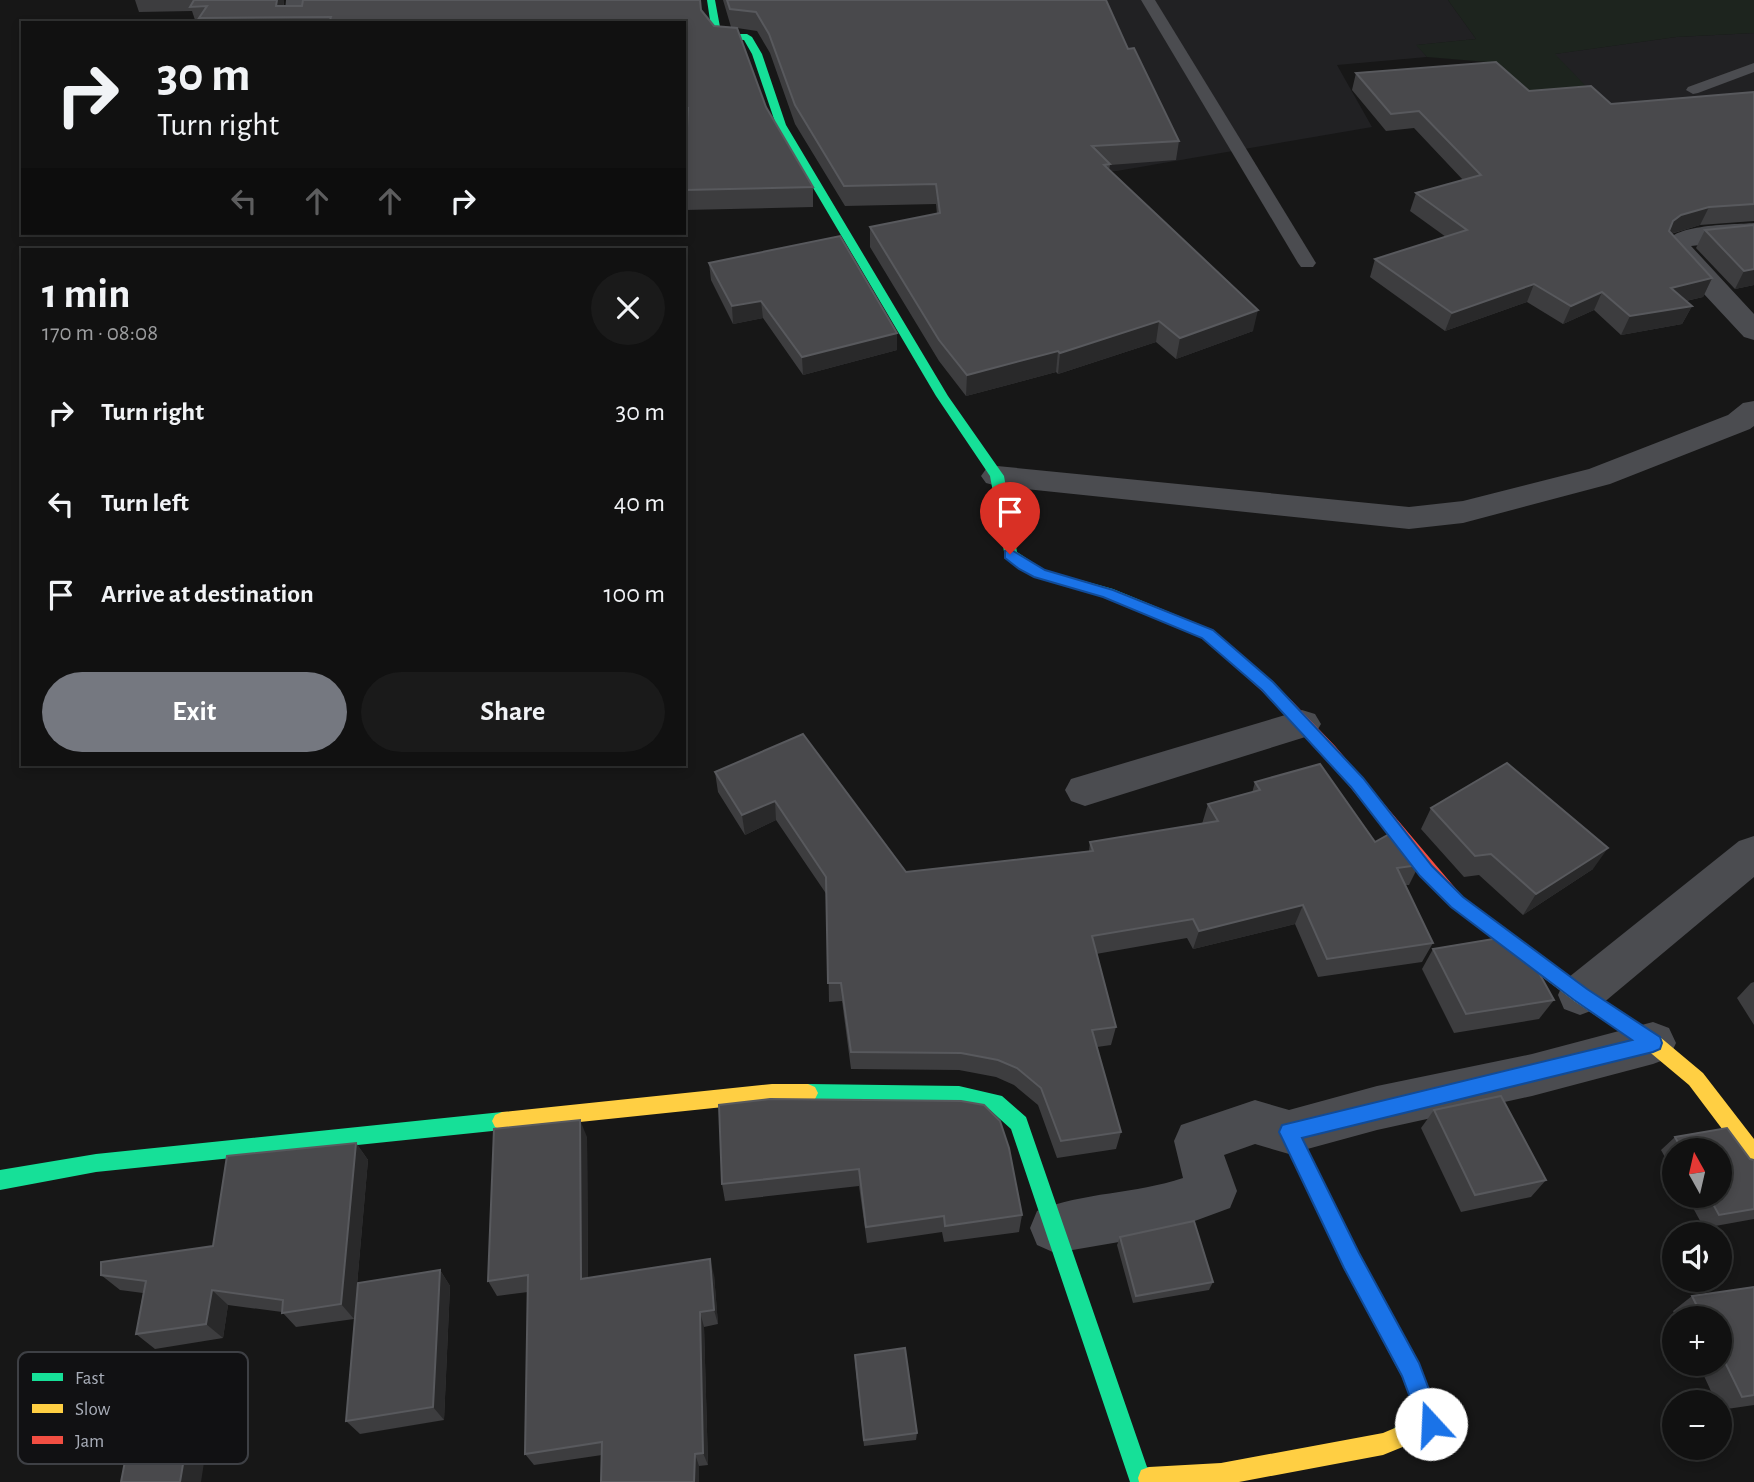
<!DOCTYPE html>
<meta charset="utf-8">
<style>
:root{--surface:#111;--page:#1a1a1a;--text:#f1f3f6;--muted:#9c9d9f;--line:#303131;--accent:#757880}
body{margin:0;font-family:"Alegreya Sans",sans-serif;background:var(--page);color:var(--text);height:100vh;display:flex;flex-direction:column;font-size:26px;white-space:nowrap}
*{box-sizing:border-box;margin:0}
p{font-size:23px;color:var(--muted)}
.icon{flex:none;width:38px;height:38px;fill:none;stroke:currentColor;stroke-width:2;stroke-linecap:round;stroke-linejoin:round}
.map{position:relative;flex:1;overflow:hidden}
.side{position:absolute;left:21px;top:248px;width:665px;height:518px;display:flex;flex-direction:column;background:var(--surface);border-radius:0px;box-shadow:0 4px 10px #0003,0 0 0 2px var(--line)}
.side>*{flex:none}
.guide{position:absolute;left:21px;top:21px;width:665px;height:214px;border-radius:0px;box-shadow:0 4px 10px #0003,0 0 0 2px var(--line);background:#111;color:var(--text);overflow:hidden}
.needle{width:46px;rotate:352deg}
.controls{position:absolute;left:1662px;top:1138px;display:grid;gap:14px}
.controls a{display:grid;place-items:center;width:70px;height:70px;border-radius:50%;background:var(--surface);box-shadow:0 4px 10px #0003,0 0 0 2px var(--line);font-size:35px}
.pin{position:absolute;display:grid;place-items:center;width:60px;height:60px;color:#fff;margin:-72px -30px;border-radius:50% 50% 50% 0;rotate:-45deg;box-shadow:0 0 7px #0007}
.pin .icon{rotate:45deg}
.me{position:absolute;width:77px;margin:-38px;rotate:340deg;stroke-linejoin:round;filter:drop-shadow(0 0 5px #0008)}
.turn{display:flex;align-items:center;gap:24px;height:147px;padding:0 21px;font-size:32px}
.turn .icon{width:91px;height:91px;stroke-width:2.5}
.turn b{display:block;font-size:49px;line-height:60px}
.lanes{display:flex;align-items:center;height:66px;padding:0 21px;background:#0003;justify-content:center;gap:35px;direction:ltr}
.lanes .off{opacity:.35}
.round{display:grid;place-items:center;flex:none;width:74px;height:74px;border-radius:37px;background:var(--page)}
.overview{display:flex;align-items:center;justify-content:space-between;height:119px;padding:0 21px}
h1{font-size:42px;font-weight:700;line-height:52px}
.cta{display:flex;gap:14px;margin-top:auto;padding:14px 21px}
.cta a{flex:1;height:80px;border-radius:42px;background:var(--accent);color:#fff;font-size:28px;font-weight:700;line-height:80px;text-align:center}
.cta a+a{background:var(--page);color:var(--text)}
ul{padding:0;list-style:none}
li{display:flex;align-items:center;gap:21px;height:91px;padding:0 21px}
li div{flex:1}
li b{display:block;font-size:26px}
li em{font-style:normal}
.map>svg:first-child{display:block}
.built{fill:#212123}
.green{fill:#1d241e}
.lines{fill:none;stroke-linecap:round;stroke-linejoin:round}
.lane{fill:#4b4c50;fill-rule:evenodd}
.street{fill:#4b4c50;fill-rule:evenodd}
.fast{fill:#16e098;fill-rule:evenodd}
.slow{fill:#ffcf43;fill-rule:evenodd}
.jam{fill:#f24e42;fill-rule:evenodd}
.wall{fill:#3d3d3f}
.shaded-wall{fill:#29292a}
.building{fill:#49494c;stroke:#58595d;stroke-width:2}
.route{fill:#1a73e8;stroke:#114b97;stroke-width:2}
.key{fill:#111113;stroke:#3e4045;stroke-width:2}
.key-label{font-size:19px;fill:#a8adb8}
</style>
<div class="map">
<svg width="1754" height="1482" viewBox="0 0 1754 1482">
<rect width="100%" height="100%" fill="#171717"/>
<g class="built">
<path d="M787,0h661l28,39 -59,6 10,12 -90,8 35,62 -255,44 -141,5z"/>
<path d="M1754,33v127l-154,-59 -46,-47 122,-17z"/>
</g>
<path class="green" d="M1448,0h306v33l-78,4 -121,17 45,47 -78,4 -35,-43 -60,-5 -11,-12 60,-6z"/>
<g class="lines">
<g class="lane">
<path d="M1141,0h14l161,263 -3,4h-12l-3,-4z"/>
<path d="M1754,63v9l-56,21 -5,1 -7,-4 2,-3z"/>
</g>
<g class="street">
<path d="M286,0h22l-2,23h-22z"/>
<path d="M1754,223v16l-63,7 63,68v26l-10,-3 -81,-87c1,-27 69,-25 91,-27z"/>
<path d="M1754,401v25l-4,3 -140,55 -147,39 -54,6 -412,-43 -11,-3 -5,-7 5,-7 11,-3 412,41 54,-6 126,-32 139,-54 15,-12z"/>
<path d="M1302,710l13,4 6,10 -6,10 -230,72 -14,-5 -6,-11 6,-11z"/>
<path d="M1754,836v41l-158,132 -16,6 -16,-6 -6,-14 6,-14 175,-140z"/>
<path d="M1653,1022l16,6 7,15 -7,15 -16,6 -121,32 -155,34 -88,24 -34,-10 -31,11 13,36 -7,17 -76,28 -99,17 -18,-8 -7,-17 7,-17c46,-19 99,-17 146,-33l-9,-37 7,-16 74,-25 34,10 88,-24 155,-32z"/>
</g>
<g class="fast">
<path d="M707,0h8l5,27 7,7h20l5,3 10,17 24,71 162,271 56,80 13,76 27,18 69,19 100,41 33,29 3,4 -3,4h-10l-33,-29 -100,-41 -69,-20 -29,-20 -15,-81 -54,-80 -160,-271 -24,-71 -8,-14 -23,-1 -10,-12z"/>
<path d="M808,1084l151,2 43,10 24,21 121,350 10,3 3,8 -1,4h-29l-119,-353 -21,-19 -31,-6 -151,-2 -7,-3 -3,-6 3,-6z"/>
<path d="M502,1112l7,3 3,6 -3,6 -7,3 -406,42 -96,18v-20l96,-16z"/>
<path d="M1289,1123l7,3 62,128 61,109 23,61 -3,8 -37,15 -8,-3 -3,-8 3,-8 24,-10 -16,-41 -58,-109 -65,-136 3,-6z"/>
</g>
<g class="slow">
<path d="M1456,894l130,95 74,48 43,36 51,66v25l-7,-2 -58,-77 -43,-36 -72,-48 -124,-95 -3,-5 3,-5z"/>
<path d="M772,1084h36l7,3 3,6 -3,6 -7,3h-36l-270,28 -7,-3 -3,-6 3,-6 7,-3z"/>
<path d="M1402,1425l8,3 3,8 -3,8 -27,11 -144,27h-100l-1,-4 3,-8 8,-3 72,-4 162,-30z"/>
</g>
<path class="jam" d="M1241,658l5,1 46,42 43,45 127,150 3,5 -3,5c-12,4 -18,-6 -26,-14l-112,-137 -43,-46 -45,-42 -3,-4z"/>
</g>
<g class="wall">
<path d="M135,0h149v6l417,4 13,16 17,1 -8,-27h383l22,49 51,92 -3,19 -66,5 -1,5 144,161 -77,28 -20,-17 -98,32 -2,-2 -90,24 -27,-35 -69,-114v-20l67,-13 -1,-10 -91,2 -50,-82 -25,-71 -13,-22 -20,-3 29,79 47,80v20l-128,3 -1,-41 3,-41h-3v-105h-488l-4,-12 -53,1z"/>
<path d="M1356,73l173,18 82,13 143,-12v129l-54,4 -29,9 41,44 -9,19 -17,4 6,5 -10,18 -61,11 -27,-25 -31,14 -36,-22 -82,29 -75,-54 5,-18 71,-22 -36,-26 6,-18 47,-13 -49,-52 -28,3 -34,-41z"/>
<path d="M1754,225v60l-19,4 -39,-41 9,-18z"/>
<path d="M709,263l188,87 -94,25 -40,-57 -30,6 -22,-44z"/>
<path d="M803,734l103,138 183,-21 1,-9 112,-18 6,-20 44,-11 3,-11 120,60 44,23 -10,20h-4l28,58 -11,19 -104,15 -23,-53 -102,25 -6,-11 -91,16 20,73 -5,18 -14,2 24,85 -5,17 -59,9 -19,-53 -24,-20 -18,-8 -37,-7 -108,-1 -9,-68 -13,1 -2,-107 -51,-75 -31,15 -27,-43 -3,-20z"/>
<path d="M1431,808l162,61 -70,46 -44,-40 -15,2 -43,-48z"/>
<path d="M1433,949l121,51 -15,19 -85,14 -32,-64z"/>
<path d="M1754,982v43l-17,-27 14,-15z"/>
<path d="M719,1105l303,110 -3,17 -75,10 -2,-10 -75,11 -8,-57 -134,15 -3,-17z"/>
<path d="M1434,1110l112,70 -15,17 -70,15 -40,-84z"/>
<path d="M1727,1128l23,31 4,1v59l-50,9 -18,-33h34v-45h-45v25l-14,-25 14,-13z"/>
<path d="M587,1137l1,141 126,-3 4,49 -14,3 4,138 -9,1v16h-98l1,-27 -68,10 -9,-11 3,-162 -31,4 -9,-15z"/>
<path d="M356,1143l12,17 -14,159 -58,8 -14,-15 -54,-7 -5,33 -68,11 -19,-15 7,-41 -23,-3 -19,-15 112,-29z"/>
<path d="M1120,1237l93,45 -4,8 -76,13 -16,-58z"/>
<path d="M440,1270l10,16 -6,134 -84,14 -14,-13z"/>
<path d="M1754,1287v118l-34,5v-8h-4l-18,-39h22v-45h-44l-3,-7 19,-15z"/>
<path d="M855,1362l62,71 -1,7 -52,6z"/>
</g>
<g class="shaded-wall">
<path d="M277,0h7l-1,17 -7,-11z"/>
<path d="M1709,207l-9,18 -27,8 -8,6 8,-18 8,-6z"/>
<path d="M1754,269v16l-19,4 9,-18z"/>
<path d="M1712,278l-9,19 -40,9 8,-18z"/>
<path d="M1534,284l-7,18 -82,29 7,-18z"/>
<path d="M1602,292l-8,18 -31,14 8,-18z"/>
<path d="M761,301l2,17 -30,6 -1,-18z"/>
<path d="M1692,306l-10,18 -61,11 9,-19z"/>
<path d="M1258,310l-5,21 -77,28 4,-21z"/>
<path d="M1159,321l-3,21 -98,32 2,-21z"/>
<path d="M897,333v17l-94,25 -1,-18z"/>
<path d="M1058,351l-2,21 -90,24 1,-21z"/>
<path d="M775,801l1,19 -31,15 -3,-20z"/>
<path d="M1608,848l-15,21 -70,46 13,-21z"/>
<path d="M1303,905l-8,19 -102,25 6,-18z"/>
<path d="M580,1120l7,17 1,157 -7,-15z"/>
<path d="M356,1143l12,17 -14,159 -13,-15z"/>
<path d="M710,1259l4,16 4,49 -4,-14z"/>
<path d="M440,1270l10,16 -6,134 -11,-13z"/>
<path d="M212,1290l16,15 -5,33 -17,-14z"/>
<path d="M700,1312l4,15 4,138 -5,-12z"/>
<path d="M191,1417l18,13 -8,52h-21z"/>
<path d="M695,1454l4,12v16h-5z"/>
</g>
<g class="building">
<path d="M194,0h83l-1,6h26l1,-6h397l1,10 13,16 23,2 29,79 47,80 -129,3 4,-82h-4v-85h-355l2,-6 -132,1 8,-12 -17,1z"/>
<path d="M727,0h379l22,49 6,-1 45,93 -87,5 18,18 -6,1 154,145 -78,28 -21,-17 -99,32 -2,-2 -91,24 -28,-35 -69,-113 70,-14 -4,-29 -92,2 -49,-81 -26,-71 -13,-22 -26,-3z"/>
<path d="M1496,62l33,29 62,-5 20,18 143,-12v112l-45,3 -28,8 -8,6 -4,10 43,47 -41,10 21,18 -62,10 -28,-24 -31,14 -37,-22 -82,29 -77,-54 92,-29 -51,-37 65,-18 -62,-64 -28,3 -35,-41z"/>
<path d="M1754,225v44l-10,2 -39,-41z"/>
<path d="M840,236l57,97 -95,24 -41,-56 -29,5 -23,-43z"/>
<path d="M803,734l103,138 187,-21 -3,-9 128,-21 -10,-17 52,-14 -5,-8 65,-18 55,78 18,-10 26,33 -22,3 36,75 -106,16 -24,-54 -104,26 -6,-12 -101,17 24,91 -24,3 29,102 -60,9 -20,-53 -24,-20 -19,-8 -37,-7 -110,-1 -10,-69h-13l-2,-106 -51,-76 -33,14 -27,-43z"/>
<path d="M1507,763l101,85 -72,46 -45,-40 -16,2 -44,-48z"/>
<path d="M1505,937l24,18 25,45 -88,14 -33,-65z"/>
<path d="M1501,1096l45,84 -71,15 -41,-85z"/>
<path d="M770,1099l191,2 23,4 16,16 9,27 13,67 -77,11 -1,-10 -78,11 -7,-58 -137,15 -3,-79z"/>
<path d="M580,1120l1,159 129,-20 4,51 -14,2 3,141 -8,1 -1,28h-93l1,-40 -77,12 3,-179 -40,6 6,-152z"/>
<path d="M1727,1128l23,31 4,1v49l-35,6 -11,-20h12v-45h-38l-7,-13z"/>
<path d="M356,1143l-15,161 -59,9 1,-13 -71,-10 -6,34 -70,10 10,-53 -45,-6v-13l112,-16 14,-90z"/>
<path d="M1194,1221l19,61 -77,14 -16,-59z"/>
<path d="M440,1270l-7,137 -87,14 12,-138z"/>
<path d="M1754,1287v108l-12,2 -22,-45v-34h-17l-11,-22z"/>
<path d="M905,1348l12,85 -53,7 -9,-85z"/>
<path d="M191,1417l-11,65h-59l11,-57z"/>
</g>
<path class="route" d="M1010,549l35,21 68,20 100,40 60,52 90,96 69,88 31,31 124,92 73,48 2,6 -2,6 -7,3 -351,86 57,115 60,110 23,61 -3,8 -8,3 -8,-3 -21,-56 -58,-108 -62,-130 -3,-6 3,-7 350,-85 -58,-40 -123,-93 -31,-31 -69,-89 -89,-97 -60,-52 -99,-41 -69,-20 -15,-8 -14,-11v-7z"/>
<rect x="18" y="1352" width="230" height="112" rx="10" class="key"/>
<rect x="32" y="1373" width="31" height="8" fill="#16e098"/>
<rect x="32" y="1404" width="31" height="9" fill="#ffcf43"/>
<rect x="32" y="1436" width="31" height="8" fill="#f24e42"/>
<g class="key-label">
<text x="75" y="1384">Fast</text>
<text x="75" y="1415">Slow</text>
<text x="75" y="1447">Jam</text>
</g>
</svg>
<div class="controls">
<a><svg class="needle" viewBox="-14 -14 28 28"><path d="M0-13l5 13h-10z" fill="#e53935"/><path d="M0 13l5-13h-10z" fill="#9c9d9f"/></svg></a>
<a><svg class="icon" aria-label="sound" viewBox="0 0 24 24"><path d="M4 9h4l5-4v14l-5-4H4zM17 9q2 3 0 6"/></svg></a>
<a>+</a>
<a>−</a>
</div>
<div class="pin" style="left:1010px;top:554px;background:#d93025"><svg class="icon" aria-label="arrive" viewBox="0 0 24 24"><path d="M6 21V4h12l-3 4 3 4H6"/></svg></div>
<svg class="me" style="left:1431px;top:1424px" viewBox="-20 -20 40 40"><circle r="19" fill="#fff"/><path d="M0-13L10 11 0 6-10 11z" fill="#1a73e8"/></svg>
<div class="guide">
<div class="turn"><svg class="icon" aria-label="right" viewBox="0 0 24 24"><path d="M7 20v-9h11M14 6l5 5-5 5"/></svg><div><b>30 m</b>Turn right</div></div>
<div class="lanes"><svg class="icon off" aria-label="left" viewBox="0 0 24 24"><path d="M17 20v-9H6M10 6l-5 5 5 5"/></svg><svg class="icon off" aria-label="ahead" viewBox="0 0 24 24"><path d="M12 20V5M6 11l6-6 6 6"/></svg><svg class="icon off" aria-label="ahead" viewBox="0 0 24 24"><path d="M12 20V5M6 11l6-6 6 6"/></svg><svg class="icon" aria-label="right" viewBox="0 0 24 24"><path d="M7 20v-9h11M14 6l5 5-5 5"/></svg></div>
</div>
<section class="side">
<div class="overview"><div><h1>1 min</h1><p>170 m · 08:08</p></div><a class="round"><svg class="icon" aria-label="close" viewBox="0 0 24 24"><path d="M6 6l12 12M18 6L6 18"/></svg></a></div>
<ul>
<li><svg class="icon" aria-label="right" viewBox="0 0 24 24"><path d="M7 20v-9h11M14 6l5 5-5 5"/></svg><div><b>Turn right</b></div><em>30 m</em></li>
<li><svg class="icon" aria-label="left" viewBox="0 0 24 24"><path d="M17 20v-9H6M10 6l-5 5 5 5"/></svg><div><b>Turn left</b></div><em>40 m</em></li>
<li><svg class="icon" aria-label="arrive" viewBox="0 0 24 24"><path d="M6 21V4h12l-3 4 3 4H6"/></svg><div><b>Arrive at destination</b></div><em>100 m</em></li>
</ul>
<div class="cta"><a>Exit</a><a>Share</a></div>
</section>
</div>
